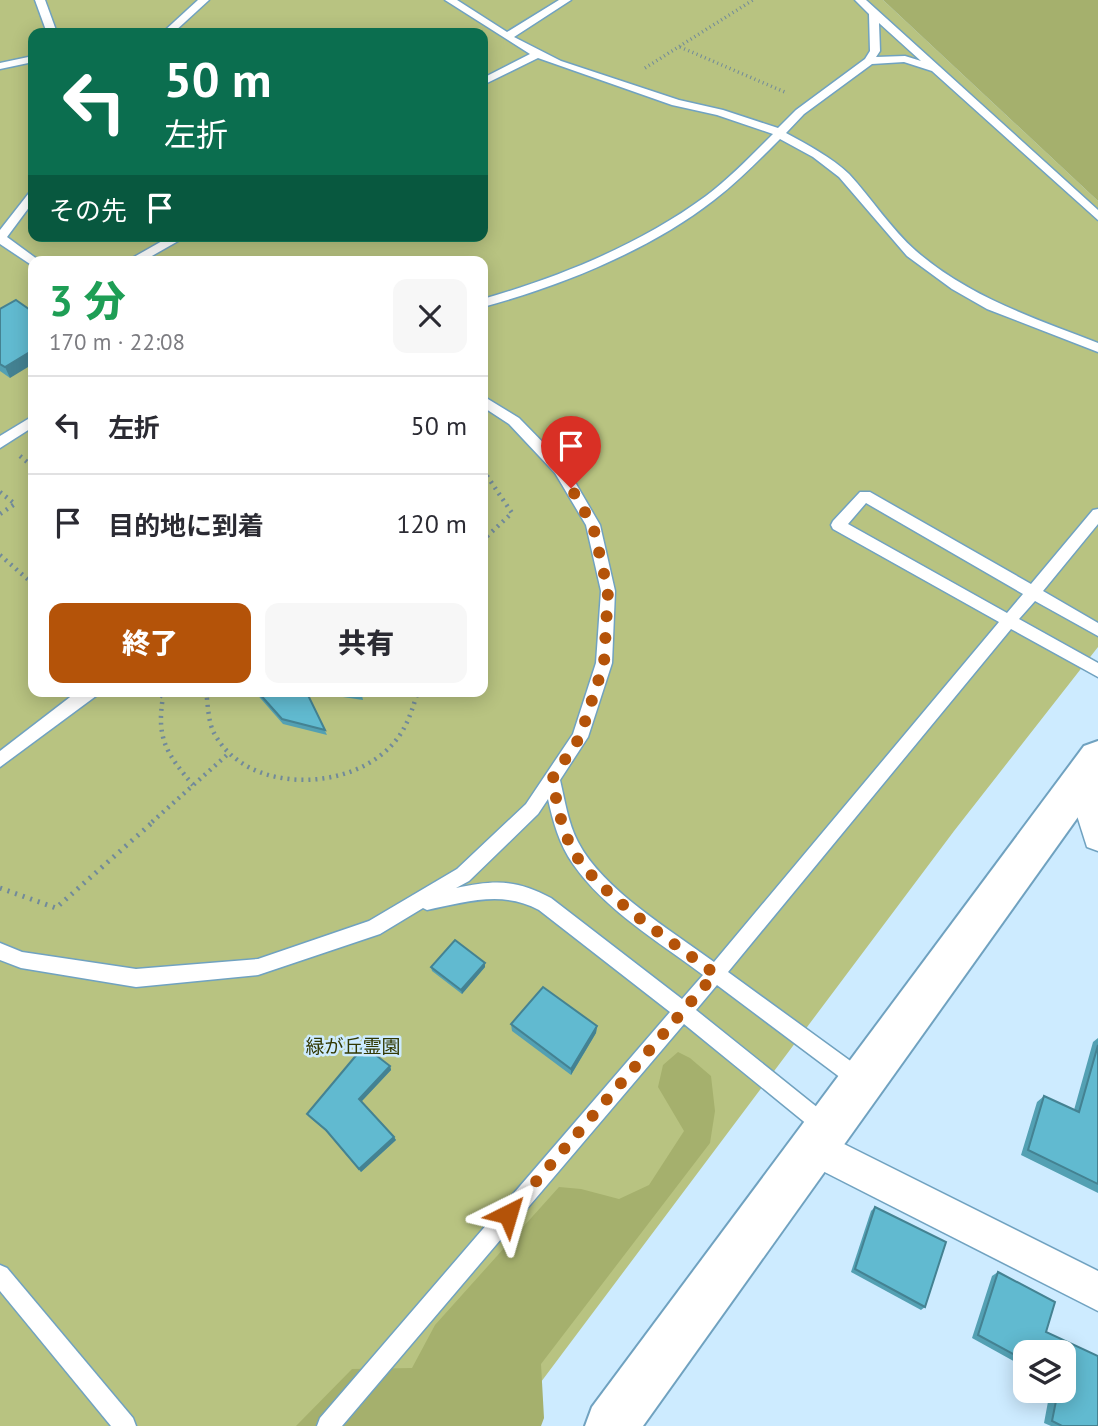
<!DOCTYPE html>
<html lang="ja">
<meta charset="utf-8">
<style>
:root{--surface:#fff;--page:#f7f7f7;--text:#2b2b33;--muted:#7c7c81;--line:#e1e1e2;--accent:#b45309}
body{margin:0;font-family:"PT Sans","Noto Sans JP",sans-serif;background:var(--page);color:var(--text);height:100vh;display:flex;flex-direction:column;font-size:26px;white-space:nowrap}
*{box-sizing:border-box;margin:0}
p{font-size:23px;color:var(--muted)}
.icon{flex:none;width:38px;height:38px;fill:none;stroke:currentColor;stroke-width:2;stroke-linecap:round;stroke-linejoin:round}
.map{position:relative;flex:1;overflow:hidden}
.drawer{position:absolute;left:28px;top:256px;width:460px;height:441px;display:flex;flex-direction:column;background:var(--surface);border-radius:14px;box-shadow:0 4px 18px #0003}
.drawer>*{flex:none}
.top-card{position:absolute;left:28px;top:28px;width:460px;height:214px;border-radius:14px;box-shadow:0 4px 18px #0003;background:#0b6e4f;color:#fff;overflow:hidden}
.tools{position:absolute;left:1013px;top:1340px;display:grid;gap:14px}
.tools a{display:grid;place-items:center;width:63px;height:63px;border-radius:14px;background:var(--surface);box-shadow:0 4px 18px #0003;font-size:35px}
.pin{position:absolute;display:grid;place-items:center;width:60px;height:60px;color:#fff;margin:-72px -30px;border-radius:50% 50% 50% 0;rotate:-45deg;box-shadow:0 0 7px #0007}
.pin .icon{rotate:45deg}
.me{position:absolute;width:77px;margin:-38px;rotate:40deg;stroke-linejoin:round;filter:drop-shadow(0 0 5px #0008)}
.turn{display:flex;align-items:center;gap:24px;height:147px;padding:0 21px;font-size:32px}
.turn .icon{width:91px;height:91px;stroke-width:2.5}
.turn b{display:block;font-size:49px;line-height:60px}
.then{display:flex;align-items:center;height:66px;padding:0 21px;background:#0003;gap:14px;font-size:26px}
.round{display:grid;place-items:center;flex:none;width:74px;height:74px;border-radius:14px;background:var(--page)}
.head{display:flex;align-items:center;justify-content:space-between;height:119px;padding:0 21px}
h1{font-size:42px;font-weight:800;line-height:52px;color:#1e9e55}
.cta{display:flex;gap:14px;margin-top:auto;padding:14px 21px}
.cta a{flex:1;height:80px;border-radius:14px;background:var(--accent);color:#fff;font-size:28px;font-weight:800;line-height:80px;text-align:center}
.cta a+a{background:var(--page);color:var(--text)}
ul{padding:0;list-style:none}
li{display:flex;align-items:center;gap:21px;height:98px;padding:0 21px;border-top:2px solid var(--line)}
li div{flex:1}
li b{display:block;font-size:26px}
li em{font-style:normal}
.map>svg:first-child{display:block}
.green{fill:#b8c381;fill-rule:evenodd}
.forest{fill:#a5b06d}
.lines{fill:none;stroke-linecap:round;stroke-linejoin:round}
.lane-casing{stroke:#70a2c0;stroke-width:3}
.street-casing{stroke:#70a2c0;stroke-width:3}
.secondary-casing{stroke:#70a2c0;stroke-width:4}
.path-far2{stroke:#718a9a;stroke-width:3.5;stroke-dasharray:1 3.5;stroke-linecap:butt}
.path-far1{stroke:#718a9a;stroke-width:4.5;stroke-dasharray:2 5;stroke-linecap:butt}
.path{stroke:#718a9a;stroke-width:5;stroke-dasharray:2 6;stroke-linecap:butt}
.lane{fill:#fff;fill-rule:evenodd}
.street{fill:#fff;fill-rule:evenodd}
.secondary{fill:#fff;fill-rule:evenodd}
.wall{fill:#53a0b3}
.shaded-wall{fill:#448292}
.building{fill:#61bad0;stroke:#448292;stroke-width:2}
.route{stroke:#b45309;stroke-width:12;stroke-dasharray:0 21.6}
.labels{text-anchor:middle;stroke-width:5;stroke-linejoin:round;paint-order:stroke}
.park-label{font-size:19px;fill:#323802;stroke:#cdebff}
</style>
<div class="map">
<svg width="1098" height="1426" viewBox="0 0 1098 1426">
<rect width="100%" height="100%" fill="#cdebff"/>
<path class="green" d="M0,0h883l215,201v446l-144,184 -446,595h-508zM33,33h450v203h-450zM33,261h450v430h-450z"/>
<g class="forest">
<path d="M883,0h215v201z"/>
<path d="M678,1052l12,6 21,18 4,35 -5,32 -169,221 3,54 -3,8h-245l56,-57 60,-1 23,-43 124,-138 22,2 38,10 30,-14 35,-54 -26,-44 5,-22z"/>
</g>
<g class="lines">
<defs>
<g id="lane">
<path d="M35,0h10l12,33h-10z"/>
<path d="M198,0h11l-36,33h-11z"/>
<path d="M445,0h12l50,32 52,-32h12l-57,37 47,24 118,39 44,10 55,18 18,-18 69,-51 5,-8 -1,-37 -14,-14h11l232,210v10l-166,-149 -28,-9 -32,2 -68,50 -18,19c22,12 45,24 63,41 23,25 42,55 67,77 53,46 118,67 182,92v9l-111,-43 -35,-20 -45,-33 -68,-79 -26,-20 -33,-18c-21,21 -42,43 -66,61 -64,50 -153,86 -231,107v-8c77,-22 158,-55 223,-103 24,-18 45,-40 67,-62l-56,-19 -45,-10 -134,-47 -55,27v-7l47,-24zM879,23l42,38 -16,-5 -29,1 4,-6z"/>
<path d="M33,56v6l-33,7v-6z"/>
<path d="M33,192v10l-26,35 30,22 -4,2v5l-33,-22v-14l29,-37z"/>
<path d="M171,236h16l-44,25h-16z"/>
<path d="M483,396l36,22 46,47 35,60 15,66 -3,72 -24,74 -28,43c5,21 8,43 18,62 25,48 93,88 136,120l285,-340 -166,-93 -2,-4 2,-4 27,-29h10l161,92 62,-74 5,-1v15l-55,67 55,32v13l-63,-35 -16,18 79,44v14l-87,-48 -283,343 139,101 2,7 -2,7 -7,2 -7,-2 -136,-102 -21,25 137,110 3,7 -3,7 -7,3 -7,-3 -135,-110 -342,402h-25l3,-8 350,-406 -131,-102c-36,-20 -74,-8 -112,0l-4,-2 -43,26 -122,41 -122,12 -115,-19 -21,-8v-17l22,9 114,17 122,-10 111,-38 88,-52 69,-65 47,-70 23,-71 5,-72 -15,-66 -31,-52 -46,-49 -26,-17zM866,503l157,91 -16,19 -159,-89zM548,799c5,22 11,45 25,65 31,45 86,78 130,111l-21,24 -131,-101c-35,-19 -56,-18 -95,-10l13,-7 69,-67z"/>
<path d="M33,416v11l-33,21v-12z"/>
<path d="M78,691h20l-2,5 -96,71v-16z"/>
<path d="M0,1265l7,3 126,150 3,8h-25l-111,-135z"/>
</g>
<g id="street">
<path d="M1081,768l11,4 6,14v65l-11,-4 -21,-66 4,-9z"/>
<path d="M814,1129l284,142v40l-297,-151 -5,-13 5,-13z"/>
</g>
<path id="secondary" d="M1098,741v48l-455,637h-58l7,-19 492,-661z"/>
</defs>
<use href="#lane" class="lane-casing"/>
<use href="#street" class="street-casing"/>
<use href="#secondary" class="secondary-casing"/>
<g class="path-far2">
<path d="M680,47l107,46"/>
<path d="M645,68l108,-68"/>
</g>
<g class="path-far1">
<path d="M20,456l13,11"/>
<path d="M483,470l29,43 -29,27"/>
<path d="M0,492l15,12 -15,10"/>
<path d="M0,555l33,29"/>
<path d="M156,691l7,6c-7,42 4,57 30,88"/>
<path d="M206,691c2,13 2,31 8,42 30,57 120,59 167,22 23,-18 29,-38 37,-64"/>
<path d="M152,822l76,-68"/>
</g>
<path class="path" d="M0,888l56,20 98,-87"/>
<use href="#lane" class="lane"/>
<use href="#street" class="street"/>
<use href="#secondary" class="secondary"/>
</g>
<g class="wall">
<path d="M0,309l10,69 -10,-7z"/>
<path d="M254,691h52l21,44 -44,-11z"/>
<path d="M315,691h46l2,9 -47,-7z"/>
<path d="M431,967h54l-23,27 -30,-23z"/>
<path d="M511,1024l86,2 -1,7 -25,42 -59,-44z"/>
<path d="M1098,1038v155l-77,-38 16,-53 7,-6 30,14 19,-68z"/>
<path d="M390,1066l1,4 -30,32 35,38 -35,32 -33,-39 -19,-16 -2,-3z"/>
<path d="M875,1207l50,100 -4,3 -70,-38 20,-61z"/>
<path d="M998,1272l57,30 -9,30 52,24v70h-47l-7,-3 6,-32h14v-38h-38v15l-54,-30 20,-62z"/>
</g>
<g class="shaded-wall">
<path d="M33,350v14l-23,14 -5,-11z"/>
<path d="M485,963v4l-23,27 -1,-4z"/>
<path d="M597,1026l-1,7 -25,42v-6z"/>
<path d="M390,1066l1,4 -30,32 -2,-3z"/>
<path d="M394,1137l2,3 -35,32 -2,-3z"/>
</g>
<g class="building">
<path d="M16,300l17,12v38l-28,17 -5,-3v-55z"/>
<path d="M257,691h49l19,39 -43,-11z"/>
<path d="M334,691h27l1,4z"/>
<path d="M455,940l30,23 -24,27 -30,-23z"/>
<path d="M543,987l54,39 -26,43 -60,-45z"/>
<path d="M1098,1045v139l-70,-34 16,-54 35,16z"/>
<path d="M364,1046l26,20 -31,33 35,38 -35,32 -33,-39 -19,-16z"/>
<path d="M875,1207l71,35 -21,65 -70,-38z"/>
<path d="M998,1272l57,30 -9,30 52,24v70h-36l-10,-5 6,-30h6v-38h-38v8l-48,-26z"/>
</g>
<g class="lines">
<path class="route" d="M508,1214l207,-240c-42,-32 -105,-72 -136,-114 -17,-24 -21,-54 -27,-81l28,-42 24,-74 4,-72 -15,-65 -22,-38"/>
</g>
<g class="labels">
<g class="park-label">
<text x="353" y="1053">緑が丘霊園</text>
</g>
</g>
</svg>
<div class="tools">
<a><svg class="icon" aria-label="layers" viewBox="0 0 24 24"><path d="M12 4l9 5-9 5-9-5zM3 14l9 5 9-5"/></svg></a>
</div>
<div class="pin" style="left:571px;top:488px;background:#d93025"><svg class="icon" aria-label="arrive" viewBox="0 0 24 24"><path d="M6 21V4h12l-3 4 3 4H6"/></svg></div>
<svg class="me" style="left:508px;top:1214px" viewBox="-20 -20 40 40"><path d="M0-17L14 15 0 8-14 15z" fill="#b45309" stroke="#fff" stroke-width="4"/></svg>
<div class="top-card">
<div class="turn"><svg class="icon" aria-label="left" viewBox="0 0 24 24"><path d="M17 20v-9H6M10 6l-5 5 5 5"/></svg><div><b>50 m</b>左折</div></div>
<div class="then">その先<svg class="icon" aria-label="arrive" viewBox="0 0 24 24"><path d="M6 21V4h12l-3 4 3 4H6"/></svg></div>
</div>
<section class="drawer">
<div class="head"><div><h1>3 分</h1><p>170 m · 22:08</p></div><a class="round"><svg class="icon" aria-label="close" viewBox="0 0 24 24"><path d="M6 6l12 12M18 6L6 18"/></svg></a></div>
<ul>
<li><svg class="icon" aria-label="left" viewBox="0 0 24 24"><path d="M17 20v-9H6M10 6l-5 5 5 5"/></svg><div><b>左折</b></div><em>50 m</em></li>
<li><svg class="icon" aria-label="arrive" viewBox="0 0 24 24"><path d="M6 21V4h12l-3 4 3 4H6"/></svg><div><b>目的地に到着</b></div><em>120 m</em></li>
</ul>
<div class="cta"><a>終了</a><a>共有</a></div>
</section>
</div>
